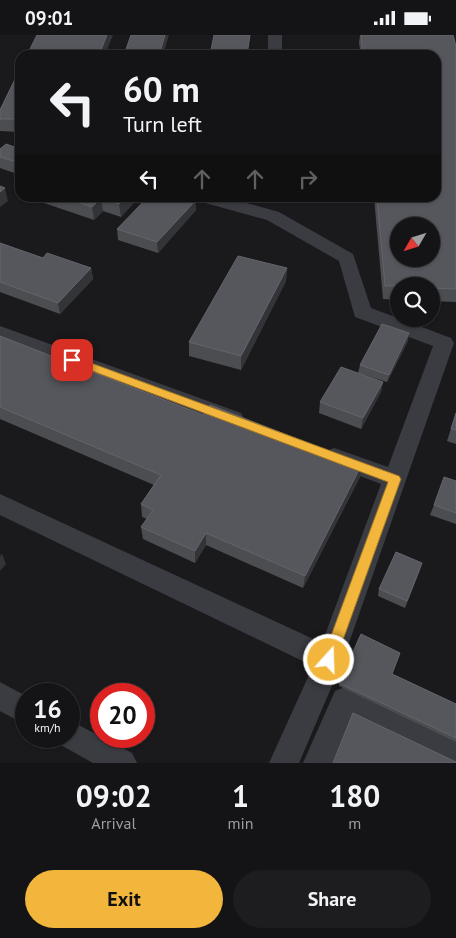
<!DOCTYPE html>
<style>
:root{--surface:#141416;--page:#1d1d1f;--text:#f1f3f6;--muted:#9d9ea1;--line:#333335;--accent:#f3b63c}
body{margin:0;font-family:"PT Sans",sans-serif;background:var(--page);color:var(--text);height:100vh;display:flex;flex-direction:column;font-size:19px;white-space:nowrap}
*{box-sizing:border-box;margin:0}
p{font-size:16px;color:var(--muted)}
.icon{flex:none;width:28px;height:28px;fill:none;stroke:currentColor;stroke-width:2;stroke-linecap:round;stroke-linejoin:round}
.map{position:relative;height:728px;overflow:hidden}
.drawer{display:flex;flex-direction:column;background:var(--surface);flex:1}
.drawer>*{flex:none}
.banner{position:absolute;left:15px;top:15px;width:426px;height:152px;border-radius:15px;box-shadow:0 1px 4px #0004,0 0 0 1px var(--line);background:#141416;color:var(--text);overflow:hidden}
.needle{width:32px;rotate:231deg}
.tools{position:absolute;left:390px;top:182px;display:grid;gap:10px}
.tools a{display:grid;place-items:center;width:50px;height:50px;border-radius:50%;background:var(--surface);box-shadow:0 1px 4px #0004,0 0 0 1px var(--line);font-size:25px}
.speed{position:absolute;left:15px;top:648px;display:flex;gap:10px;font-size:25px;font-weight:700;text-align:center}
.speed>*{display:grid;place-content:center;width:65px;height:65px;border-radius:50%;background:var(--surface);box-shadow:0 1px 4px #0004,0 0 0 1px var(--line);line-height:1}
.speed small{font-size:12px;font-weight:400}
.speed .limit{border:8px solid #d22;background:#fff;color:#111}
.pin{position:absolute;display:grid;place-items:center;width:42px;height:42px;color:#fff;margin:-21px;border-radius:10px;box-shadow:0 2px 8px #0006}
.me{position:absolute;width:55px;margin:-28px;rotate:20deg;stroke-linejoin:round;filter:drop-shadow(0 0 4px #0008)}
.turn{display:flex;align-items:center;gap:18px;height:105px;padding:0 25px;font-size:22px}
.turn .icon{width:65px;height:65px;stroke-width:2.5}
.turn b{display:block;font-size:35px;line-height:42px}
.lanes{display:flex;align-items:center;height:48px;padding:0 25px;background:#0003;justify-content:center;gap:25px;direction:ltr}
.lanes .off{opacity:.35}
.eta{display:flex;justify-content:space-evenly;align-items:center;height:85px;text-align:center}
.eta b{font-size:30px;font-weight:800;line-height:35px}
.primary-button{display:flex;gap:10px;margin-top:auto;padding:10px 25px}
.primary-button a{flex:1;height:58px;border-radius:30px;background:var(--accent);color:#111;font-size:20px;font-weight:800;line-height:58px;text-align:center}
.primary-button a+a{background:var(--page);color:var(--text)}
.status{display:flex;justify-content:space-between;align-items:center;height:35px;padding:0 25px;background:var(--surface);direction:ltr}
.status svg{height:14px;fill:currentColor}
.map>svg:first-child{display:block}
.lines{fill:none;stroke-linecap:round;stroke-linejoin:round}
.minor{fill:#3b3c42;fill-rule:evenodd}
.wall{fill:#4b4d51}
.shaded-wall{fill:#333437}
.building{fill:#56575d;stroke:#64656c;fill-rule:evenodd}
.route{fill:#f3b63c;stroke:#9e7627}
</style>
<div class="status"><b>09:01</b><svg viewBox="0 0 49 12"><path d="M0 12V9h3v3zM5 12V6h3v6zM10 12V3h3v9zM15 12V0h3v12zM26 1h20v11H26zM47 4h2v5h-2z"/></svg></div>
<div class="map">
<svg width="456" height="728" viewBox="0 0 456 728">
<rect width="100%" height="100%" fill="#1a1a1d"/>
<g class="lines">
<g class="minor">
<rect x="268" y="0" width="14" height="20"/>
<path d="M196,162h29l54,15 74,42 18,54 80,30 3,5 -111,317 -44,103h-30l44,-97 -313,-151v-21l322,149 59,-159 -55,-21 -3,-6 3,-6 8,-3 54,19 45,-121 -78,-29 -16,-56 -72,-41 -69,-19z"/>
<path d="M0,291l241,87 3,6 -3,6 -8,2 -8,-2 -225,-85z"/>
<path d="M0,647l26,14v29l-26,-14z"/>
<path d="M345,652l111,53v23h-15l-90,-44 -18,44h-30l32,-72z"/>
<path d="M69,685l63,33 5,10h-44l-34,-19 -3,-8h13z"/>
</g>
</g>
<g class="wall">
<path d="M360,0h93l3,11v256l-25,-1v-15h-32v14l-16,-1 -9,-102h62v-142h-75l-2,-12z"/>
<path d="M20,34v63l-20,-1v-21z"/>
<path d="M0,114h20v26l-20,-7z"/>
<path d="M42,162h97l-18,20 -18,-6 -9,9 -50,-17z"/>
<path d="M196,165v10l-38,43 -40,-13 -1,-11z"/>
<path d="M0,208l43,15 48,10 2,11 -33,35 -60,-22z"/>
<path d="M287,233l-1,13 -45,89 -52,-14v-14z"/>
<path d="M0,301l360,141 -57,111 -97,-43 -11,18 -52,-24 -2,-12 6,-8 -5,-2 -1,-13 13,-19 -154,-66z"/>
<path d="M408,306l-21,41 -29,-9 2,-8z"/>
<path d="M383,347l-2,10 -20,37 -42,-16 1,-11z"/>
<path d="M456,378v31l-9,-3z"/>
<path d="M456,446v43l-26,-9 4,-10z"/>
<path d="M420,535l-15,38 -27,-12 1,-7z"/>
<path d="M392,639l64,30v38l-117,-56v-3z"/>
</g>
<g class="shaded-wall">
<path d="M107,0h6l-8,20h-6z"/>
<path d="M165,0h4l-6,20h-4z"/>
<path d="M5,153l3,13 -8,6v-15z"/>
<path d="M125,162h14l-18,20 -2,-13z"/>
<path d="M101,163l2,13 -9,9 -2,-13z"/>
<path d="M196,165v10l-38,43 -1,-11z"/>
<path d="M91,233l2,11 -33,35 -2,-11z"/>
<path d="M287,233l-1,13 -45,89v-14z"/>
<path d="M409,298l-1,8 -21,41 2,-7z"/>
<path d="M383,347l-2,10 -20,37 2,-11z"/>
<path d="M362,429l-2,13 -57,111 2,-12z"/>
<path d="M206,498v12l-11,18v-12z"/>
<path d="M2,519l4,10 -6,7v-15z"/>
<path d="M422,528l-2,7 -15,38 2,-7z"/>
</g>
<g class="building">
<path d="M37,0h70l-8,20h-72z"/>
<path d="M131,0h34l-6,20h-35z"/>
<path d="M214,0h36l-3,20h-37z"/>
<path d="M361,0h92l3,11v243l-25,-1v-2h-46l-8,-89h59v-142h-73zM399,191h32v33h-32z"/>
<path d="M20,34v50h-20v-9z"/>
<path d="M6,109l14,5v14l-20,-6v-8z"/>
<path d="M0,151l5,2 -5,4z"/>
<path d="M63,162h62l-6,7 -18,-6 -9,9z"/>
<path d="M148,162h41l7,3 -39,42 -40,-13z"/>
<path d="M0,208l43,15 4,-5 44,15 -33,35 -58,-21z"/>
<path d="M238,221l49,12 -46,88 -52,-14z"/>
<path d="M382,289l27,9 -20,42 -29,-10z"/>
<path d="M0,301l203,79 7,-10 152,59 -57,112 -99,-43 -11,18 -54,-24 12,-17 -12,-6 20,-29 -161,-68z"/>
<path d="M341,332l42,15 -20,36 -43,-16z"/>
<path d="M456,378v17l-5,-1z"/>
<path d="M444,442l12,4v32l-22,-8z"/>
<path d="M396,517l26,11 -15,38 -28,-12z"/>
<path d="M361,599l39,19 -8,21 64,30v34l-117,-55z"/>
<path d="M353,678l103,49v1h-123z"/>
</g>
<path class="route" d="M72,321l327,120 2,3 -67,186 -5,2 -5,-2 -2,-5 66,-178 -320,-120 -2,-2z"/>
</svg>
<div class="tools">
<a><svg class="needle" viewBox="-14 -14 28 28"><path d="M0-13l5 13h-10z" fill="#e53935"/><path d="M0 13l5-13h-10z" fill="#9d9ea1"/></svg></a>
<a><svg class="icon" aria-label="search" viewBox="0 0 24 24"><circle cx="10" cy="10" r="6"/><path d="M15 15l6 6"/></svg></a>
</div>
<div class="speed"><div>16<small>km/h</small></div><div class="limit">20</div></div>
<div class="pin" style="left:72px;top:325px;background:#d93025"><svg class="icon" aria-label="arrive" viewBox="0 0 24 24"><path d="M6 21V4h12l-3 4 3 4H6"/></svg></div>
<svg class="me" style="left:329px;top:625px" viewBox="-20 -20 40 40"><circle r="17" fill="#f3b63c" stroke="#fff" stroke-width="3"/><path d="M0-11L8 9 0 5-8 9z" fill="#fff"/></svg>
<div class="banner">
<div class="turn"><svg class="icon" aria-label="left" viewBox="0 0 24 24"><path d="M17 20v-9H6M10 6l-5 5 5 5"/></svg><div><b>60 m</b>Turn left</div></div>
<div class="lanes"><svg class="icon" aria-label="left" viewBox="0 0 24 24"><path d="M17 20v-9H6M10 6l-5 5 5 5"/></svg><svg class="icon off" aria-label="ahead" viewBox="0 0 24 24"><path d="M12 20V5M6 11l6-6 6 6"/></svg><svg class="icon off" aria-label="ahead" viewBox="0 0 24 24"><path d="M12 20V5M6 11l6-6 6 6"/></svg><svg class="icon off" aria-label="right" viewBox="0 0 24 24"><path d="M7 20v-9h11M14 6l5 5-5 5"/></svg></div>
</div>
</div>
<section class="drawer">
<div class="eta">
<div><b>09:02</b><p>Arrival</p></div>
<div><b>1</b><p>min</p></div>
<div><b>180</b><p>m</p></div>
</div>
<div class="primary-button"><a>Exit</a><a>Share</a></div>
</section>
